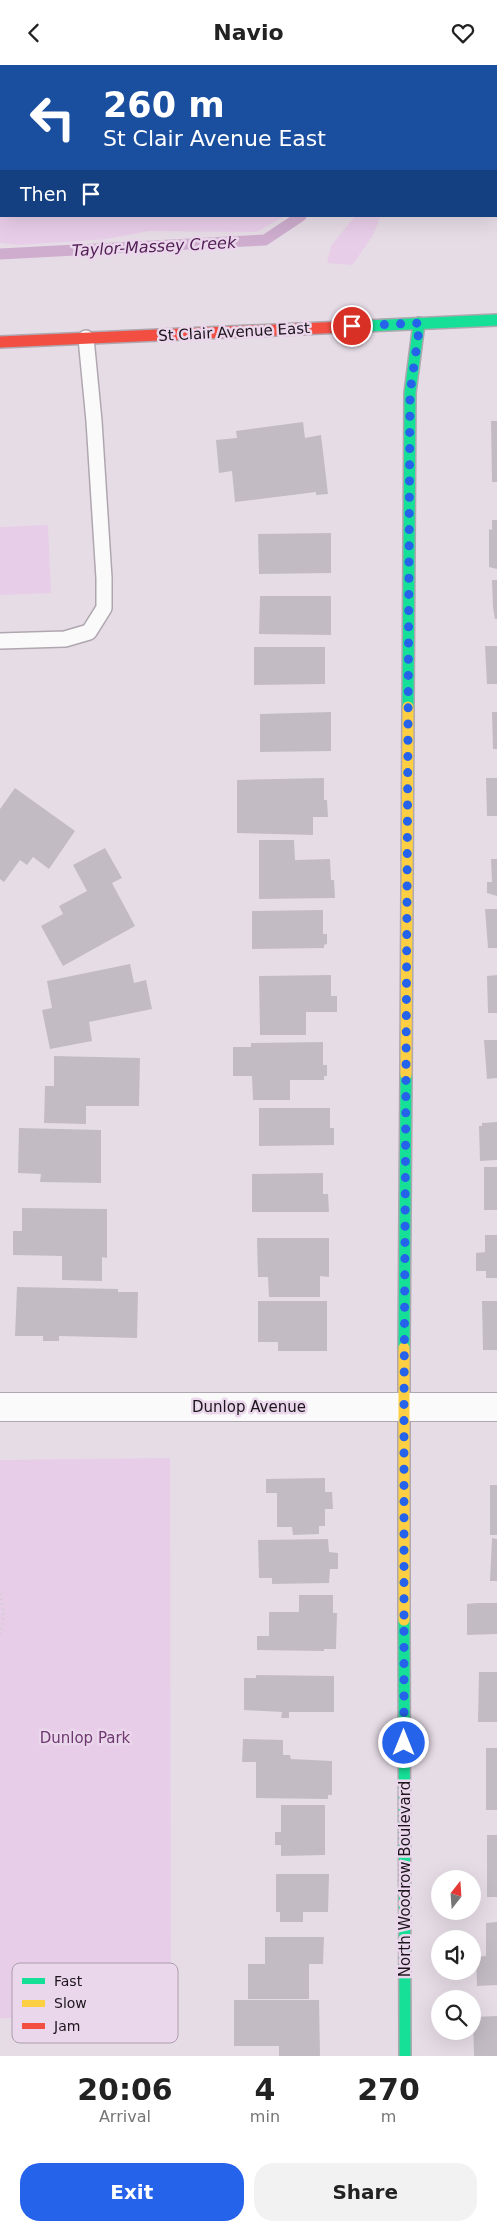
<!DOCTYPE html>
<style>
:root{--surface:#fff;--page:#f2f2f2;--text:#222;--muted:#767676;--accent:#2563eb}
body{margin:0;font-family:"DejaVu Sans",sans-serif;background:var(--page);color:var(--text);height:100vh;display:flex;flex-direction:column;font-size:19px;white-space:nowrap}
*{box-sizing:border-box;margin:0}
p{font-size:16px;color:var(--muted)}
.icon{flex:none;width:28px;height:28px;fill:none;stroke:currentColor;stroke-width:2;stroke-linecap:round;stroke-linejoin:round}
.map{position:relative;height:1991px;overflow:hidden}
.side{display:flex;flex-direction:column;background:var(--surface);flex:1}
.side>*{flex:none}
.banner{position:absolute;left:0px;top:0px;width:498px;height:152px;box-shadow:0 5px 20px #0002;background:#1a4fa0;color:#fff;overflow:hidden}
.needle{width:32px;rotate:17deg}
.tools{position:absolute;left:431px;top:1805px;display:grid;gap:10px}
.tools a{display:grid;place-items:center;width:50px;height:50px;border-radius:50%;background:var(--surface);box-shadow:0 5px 20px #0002;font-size:25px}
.pin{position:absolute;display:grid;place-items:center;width:42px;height:42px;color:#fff;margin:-21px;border:2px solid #fff;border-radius:50%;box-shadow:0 1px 5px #0007}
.me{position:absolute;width:55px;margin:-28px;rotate:0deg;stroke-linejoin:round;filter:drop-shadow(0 0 4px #0008)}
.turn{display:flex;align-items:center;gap:18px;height:105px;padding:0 20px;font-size:22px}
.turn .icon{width:65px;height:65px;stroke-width:2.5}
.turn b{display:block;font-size:35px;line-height:42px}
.then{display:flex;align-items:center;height:48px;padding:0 20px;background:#0003;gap:10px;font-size:19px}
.eta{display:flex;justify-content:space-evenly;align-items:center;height:85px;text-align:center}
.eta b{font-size:30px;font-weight:800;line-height:35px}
.button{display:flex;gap:10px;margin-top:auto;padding:10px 20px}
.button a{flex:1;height:58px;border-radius:20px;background:var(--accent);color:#fff;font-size:20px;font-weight:800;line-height:58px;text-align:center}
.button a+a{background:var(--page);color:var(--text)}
header{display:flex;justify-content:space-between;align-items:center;height:65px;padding:0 20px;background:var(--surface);font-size:22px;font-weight:800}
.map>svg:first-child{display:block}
.green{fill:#e8cde8}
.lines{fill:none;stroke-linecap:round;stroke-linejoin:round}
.stream{stroke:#ceadce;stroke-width:11}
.building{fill:#c3bbc3}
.lane-casing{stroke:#afa7af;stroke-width:18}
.street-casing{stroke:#afa7af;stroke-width:30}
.fast-casing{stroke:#afa7af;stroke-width:14}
.slow-casing{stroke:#afa7af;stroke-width:14}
.jam-casing{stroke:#afa7af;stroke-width:14}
.path{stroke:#cfcdcf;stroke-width:3;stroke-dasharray:1 4;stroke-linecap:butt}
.lane{stroke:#fbfafb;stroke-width:15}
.street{stroke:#fbfafb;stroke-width:28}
.fast{stroke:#16e098;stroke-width:11}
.slow{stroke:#ffcf43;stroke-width:11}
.jam{stroke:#f24e42;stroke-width:11}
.route{stroke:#2563eb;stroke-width:9;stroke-dasharray:0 16.2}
.labels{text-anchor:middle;stroke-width:5;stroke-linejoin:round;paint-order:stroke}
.street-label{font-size:15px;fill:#1c151c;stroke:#ebd7eb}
.park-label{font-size:15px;fill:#6e3970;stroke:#ebd7eb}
.water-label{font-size:16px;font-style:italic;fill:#511e54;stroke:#ebd7eb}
.key{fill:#ebd7eb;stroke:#ad9dad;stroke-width:1}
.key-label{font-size:14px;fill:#1c151c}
</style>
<header><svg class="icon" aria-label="back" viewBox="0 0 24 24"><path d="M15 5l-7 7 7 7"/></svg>Navio<svg class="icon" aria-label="heart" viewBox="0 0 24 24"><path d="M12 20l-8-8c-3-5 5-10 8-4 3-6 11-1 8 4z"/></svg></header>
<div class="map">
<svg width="497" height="1991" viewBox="0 0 497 1991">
<rect width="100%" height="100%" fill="#e6dce6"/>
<g class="green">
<path d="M0,0h497v136l-1,-135h-495v150h284l-29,16 -107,-1 -42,8 -88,6 -19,-2z"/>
<path d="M355,151h26l-9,21 -20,28 -25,-2 4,-17z"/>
<path d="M48,460l3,68 -51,2v-68z"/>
<path d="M170,1393l1,559 -171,1v-558z"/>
</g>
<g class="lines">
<g class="stream">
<path d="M441,1l1,-1"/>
<path d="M0,189l265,-14 36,-24"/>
</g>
</g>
<g class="building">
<path d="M491,356h6v61h-5z"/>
<path d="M303,357l2,16 16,-3 7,59 -12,1v-3l-81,10 -3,-31 -13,2 -3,-33 21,-2 -1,-7z"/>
<path d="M492,455h5v49l-8,-2v-38l3,1z"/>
<path d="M331,468v40l-72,1 -1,-40z"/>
<path d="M492,515h5v39h-2l-2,-12z"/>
<path d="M260,531h71v39l-72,-1z"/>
<path d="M485,581h12v38h-10z"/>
<path d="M254,582h71v37l-71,1z"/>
<path d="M331,647v39l-71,1v-38z"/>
<path d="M492,647h5v37h-4z"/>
<path d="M324,713v22h3l1,17h-15v18l-76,-2v-53z"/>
<path d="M486,713h11v38h-10z"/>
<path d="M15,723l60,43 -26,38 -16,-12 -6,8 -7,-5 -16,22 -4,-3v-70z"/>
<path d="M259,775h35l1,20 35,-1 1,21h3l1,18 -76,1z"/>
<path d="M105,783l17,30 -10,5 23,43 -72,40 -22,-40 22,-12 -4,-8 28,-15 -14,-26z"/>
<path d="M491,794h6v37l-10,-3v-11h5z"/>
<path d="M485,844h12v39h-9z"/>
<path d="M323,845v24h4v10l-3,1v3l-72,1v-38z"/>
<path d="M130,899l4,19 12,-3 6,29 -63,13 3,19 -42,8 -8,-39 10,-2 -5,-27z"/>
<path d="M331,910v21h6v16h-31v23h-46l-1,-59z"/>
<path d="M497,910v38h-9l-1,-37z"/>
<path d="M484,975h13v38l-10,1z"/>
<path d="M323,977v23h4v11h-3v4h-34v20h-37l-1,-24h-19v-29h18v-4z"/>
<path d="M54,991l86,2 -1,48h-53v18l-42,-1 1,-37h9z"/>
<path d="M259,1043h71v20h4v17l-75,1z"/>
<path d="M497,1057v38l-17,1 -1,-35h3v-3z"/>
<path d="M19,1063l82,2v53l-61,-1 1,-8 -23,-1z"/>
<rect x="484" y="1102" width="13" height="43"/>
<path d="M323,1108v21h5l1,18h-77v-38z"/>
<path d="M22,1143l85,1v49l-5,-1v24l-40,-1v-24l-49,-1v-24h9z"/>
<path d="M485,1170h12v43h-11v-7h-10v-18l9,-1z"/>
<path d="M257,1173h72v39l-9,-1v21h-51l-1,-20h-10z"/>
<path d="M17,1222l101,2v3h20l-1,46 -78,-2v5h-16v-5h-28z"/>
<path d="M258,1236h69v50h-49v-9h-20z"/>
<path d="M482,1236h15v49h-14z"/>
<path d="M325,1413v14h7l1,17h-8v17h-6v8l-26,1 -1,-8h-15v-34h-11v-14z"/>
<rect x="490" y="1420" width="7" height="50"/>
<path d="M492,1473l5,1v42h-7z"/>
<path d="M328,1474l1,13 9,1v16h-8l-1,14 -57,1v-6h-13l-1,-38z"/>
<path d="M299,1530h34v18h4l-1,36h-12v2l-67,-1v-14h12v-24h30z"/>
<path d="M477,1538h20v31l-30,1v-31z"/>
<path d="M479,1607h18v50h-19z"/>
<path d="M256,1610l78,1v36h-45v6h-8l1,-6 -38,-2v-32h12z"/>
<path d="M243,1674l40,1v15h7l1,4 41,2v34h-4v4l-72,-1v-36h-14z"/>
<rect x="486" y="1683" width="11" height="62"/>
<path d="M281,1740h44v50l-44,1v-11h-6v-13h6z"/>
<rect x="487" y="1770" width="10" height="62"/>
<path d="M276,1809h53l-1,38h-25v10h-23v-10h-4z"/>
<path d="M497,1857v63l-20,1 -1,-29 10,-1v-33z"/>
<path d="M265,1872h59l-1,27h-14v35h-61v-35h17z"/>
<path d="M234,1935h85l1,56h-41v-10h-45z"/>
<path d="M497,1951v40h-23l-1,-39z"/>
</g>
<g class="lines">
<defs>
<path id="lane" d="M0,576l65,-2 24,-7 15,-24v-30l-10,-157 -8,-83"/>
<path id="street" d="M0,1342h497"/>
<g id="fast">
<path d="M344,262l153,-7"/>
<path d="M408,642l2,-314 9,-70"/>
<path d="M404,1283l2,-273"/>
<path d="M404,1555l1,436"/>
</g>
<g id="slow">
<path d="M406,1010l2,-368"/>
<path d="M404,1555v-272"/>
</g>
<path id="jam" d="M0,277l344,-15"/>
</defs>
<use href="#lane" class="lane-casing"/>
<use href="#street" class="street-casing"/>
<use href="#fast" class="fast-casing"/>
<use href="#slow" class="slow-casing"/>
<use href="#jam" class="jam-casing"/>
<g class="path">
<path d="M259,1l3,-1"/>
<path d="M0,91h1"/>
<path d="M0,1529l4,23 -4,19"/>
</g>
<use href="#lane" class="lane"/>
<use href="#street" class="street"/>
<use href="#fast" class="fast"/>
<use href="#slow" class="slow"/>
<use href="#jam" class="jam"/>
</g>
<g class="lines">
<path class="route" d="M352,261l68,-3 -10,70 -6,1014v336"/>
</g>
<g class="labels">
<g class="street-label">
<text transform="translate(234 267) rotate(-3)" y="5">St Clair Avenue East</text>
<text x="249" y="1347">Dunlop Avenue</text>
<text transform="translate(405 1814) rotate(-90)" y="5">North Woodrow Boulevard</text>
</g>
<g class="park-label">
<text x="85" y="1678">Dunlop Park</text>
</g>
<g class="water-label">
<text transform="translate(154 181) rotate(-3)" y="6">Taylor-Massey Creek</text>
</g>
</g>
<rect x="12" y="1898" width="166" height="80" rx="8" class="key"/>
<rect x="22" y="1913" width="23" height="6" fill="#16e098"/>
<rect x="22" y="1935" width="23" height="7" fill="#ffcf43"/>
<rect x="22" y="1958" width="23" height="6" fill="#f24e42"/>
<g class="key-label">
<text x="54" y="1921">Fast</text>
<text x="54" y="1943">Slow</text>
<text x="54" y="1966">Jam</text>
</g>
</svg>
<div class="tools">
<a><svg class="needle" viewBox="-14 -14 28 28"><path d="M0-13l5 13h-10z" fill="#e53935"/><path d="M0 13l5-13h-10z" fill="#767676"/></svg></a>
<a><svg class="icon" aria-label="sound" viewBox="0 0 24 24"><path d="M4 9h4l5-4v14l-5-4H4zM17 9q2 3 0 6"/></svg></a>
<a><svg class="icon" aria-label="search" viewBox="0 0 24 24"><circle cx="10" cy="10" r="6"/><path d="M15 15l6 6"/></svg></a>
</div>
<div class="pin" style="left:352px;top:261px;background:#d93025"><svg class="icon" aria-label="arrive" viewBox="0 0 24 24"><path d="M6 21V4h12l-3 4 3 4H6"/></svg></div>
<svg class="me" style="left:404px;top:1678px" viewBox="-20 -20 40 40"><circle r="17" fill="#2563eb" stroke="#fff" stroke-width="3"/><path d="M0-11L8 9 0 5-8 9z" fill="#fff"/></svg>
<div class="banner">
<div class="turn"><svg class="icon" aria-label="left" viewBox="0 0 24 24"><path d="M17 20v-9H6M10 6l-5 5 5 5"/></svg><div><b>260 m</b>St Clair Avenue East</div></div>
<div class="then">Then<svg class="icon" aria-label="arrive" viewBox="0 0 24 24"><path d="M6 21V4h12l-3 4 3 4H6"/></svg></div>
</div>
</div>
<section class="side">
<div class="eta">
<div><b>20:06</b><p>Arrival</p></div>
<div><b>4</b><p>min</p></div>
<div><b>270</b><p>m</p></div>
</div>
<div class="button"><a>Exit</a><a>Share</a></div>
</section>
